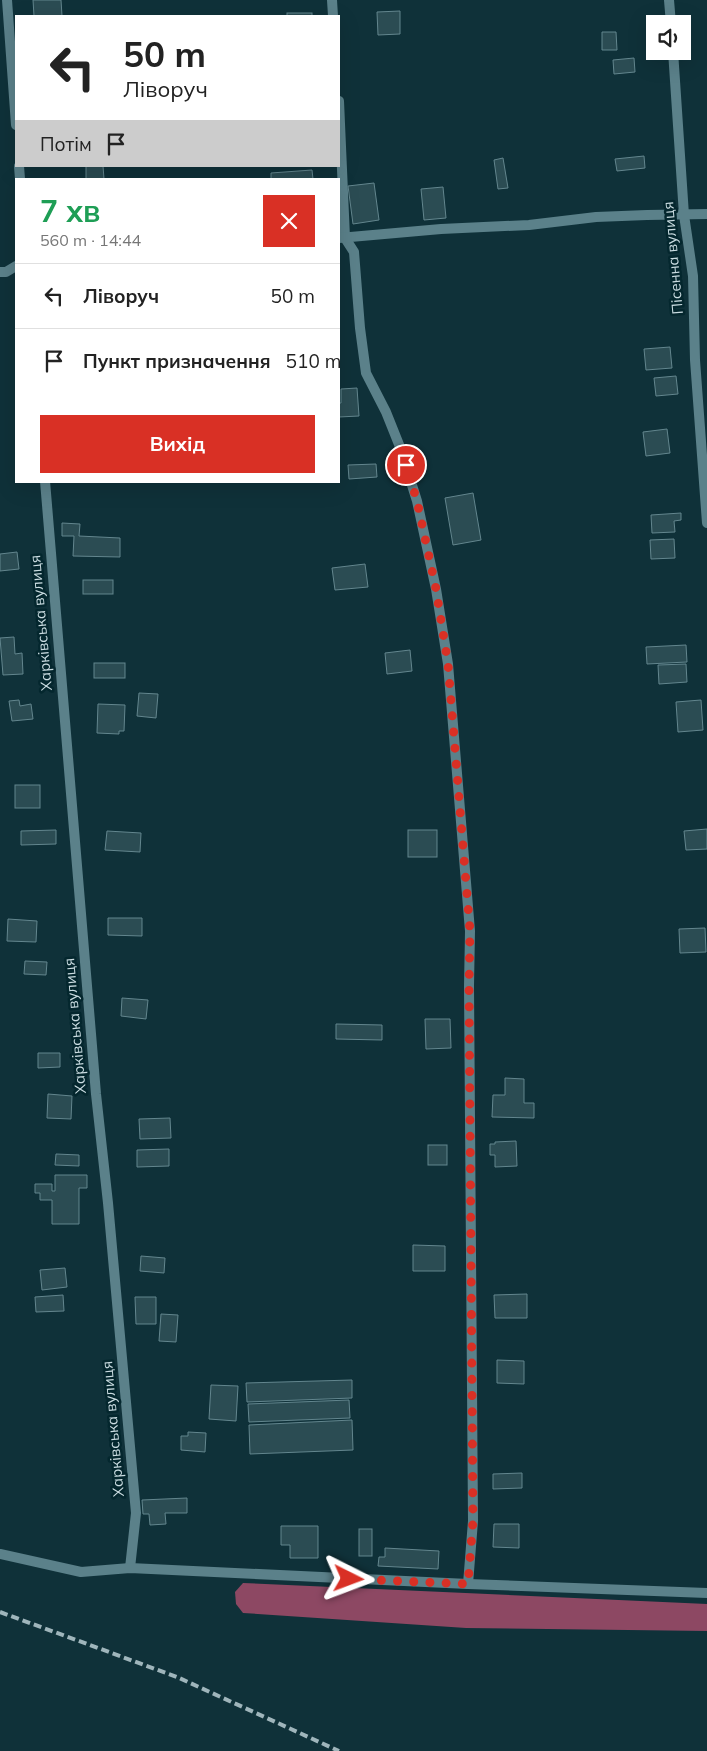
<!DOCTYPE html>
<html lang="uk">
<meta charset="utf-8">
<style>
:root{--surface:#fff;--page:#f2f2f2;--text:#222;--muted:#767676;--line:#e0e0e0;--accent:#d93025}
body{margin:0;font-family:Mulish,sans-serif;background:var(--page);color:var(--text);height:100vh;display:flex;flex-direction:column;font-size:19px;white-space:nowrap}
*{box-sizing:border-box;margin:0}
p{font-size:16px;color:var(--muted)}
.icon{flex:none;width:28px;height:28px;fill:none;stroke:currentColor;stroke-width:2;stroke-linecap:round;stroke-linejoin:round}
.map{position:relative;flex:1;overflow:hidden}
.details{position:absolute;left:15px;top:178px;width:325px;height:305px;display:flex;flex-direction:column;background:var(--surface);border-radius:0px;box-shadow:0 5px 20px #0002}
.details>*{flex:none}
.banner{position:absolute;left:15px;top:15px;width:325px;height:152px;border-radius:0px;box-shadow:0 5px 20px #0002;background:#fff;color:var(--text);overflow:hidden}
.tools{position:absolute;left:646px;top:15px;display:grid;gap:10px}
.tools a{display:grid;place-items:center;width:45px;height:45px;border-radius:0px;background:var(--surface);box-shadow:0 5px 20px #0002;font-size:25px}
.pin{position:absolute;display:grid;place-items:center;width:42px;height:42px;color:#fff;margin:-21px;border:2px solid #fff;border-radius:50%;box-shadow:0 1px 5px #0007}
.me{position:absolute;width:55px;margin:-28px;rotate:93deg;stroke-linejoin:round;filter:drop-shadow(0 0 4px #0008)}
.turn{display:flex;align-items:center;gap:18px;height:105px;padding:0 25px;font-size:22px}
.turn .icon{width:65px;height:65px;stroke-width:2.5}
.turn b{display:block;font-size:35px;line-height:42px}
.then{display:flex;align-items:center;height:48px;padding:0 25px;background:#0003;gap:10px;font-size:19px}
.round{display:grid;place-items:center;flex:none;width:52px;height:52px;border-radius:0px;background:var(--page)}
.summary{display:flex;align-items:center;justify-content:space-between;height:85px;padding:0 25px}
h1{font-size:30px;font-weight:700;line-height:38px;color:#1e9e55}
.primary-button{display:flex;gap:10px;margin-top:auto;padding:10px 25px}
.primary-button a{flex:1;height:58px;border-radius:0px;background:var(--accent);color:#fff;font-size:20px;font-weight:700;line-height:58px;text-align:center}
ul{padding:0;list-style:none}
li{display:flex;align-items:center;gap:15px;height:65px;padding:0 25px;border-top:1px solid var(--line)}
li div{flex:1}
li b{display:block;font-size:19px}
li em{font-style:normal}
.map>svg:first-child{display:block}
.forest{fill:#8d4863}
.building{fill:#2b4c53;stroke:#63868e}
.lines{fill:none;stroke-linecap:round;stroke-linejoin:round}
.street{stroke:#5b818a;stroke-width:10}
.rail{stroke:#9fb5bb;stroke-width:4;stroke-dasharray:8 4;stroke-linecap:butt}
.route{stroke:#d93025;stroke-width:9;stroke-dasharray:0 16.2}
.labels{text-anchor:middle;stroke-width:5;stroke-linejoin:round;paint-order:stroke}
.street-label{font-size:15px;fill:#cadce1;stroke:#04272e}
</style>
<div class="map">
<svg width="707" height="1751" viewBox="0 0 707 1751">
<rect width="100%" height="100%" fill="#0f3139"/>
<path class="forest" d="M243,1583l464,21v27l-241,-3 -223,-15 -7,-9 -1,-12z"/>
<g class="building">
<path d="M33,0h28l1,16h-28z"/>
<path d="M400,11v23l-22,1 -1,-23z"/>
<rect x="287" y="13" width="25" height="3"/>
<path d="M602,32h14l1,18h-15z"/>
<path d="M634,58l1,14 -21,2 -1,-14z"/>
<path d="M644,156l1,12 -28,3 -2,-12z"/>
<path d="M503,158l5,30 -10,1 -4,-29z"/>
<path d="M86,166h17l1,13h-18z"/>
<path d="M312,170l1,9h-42v-6z"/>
<path d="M374,183l5,37 -26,4 -5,-38z"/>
<path d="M443,187l3,31 -22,2 -3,-31z"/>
<path d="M670,347l2,21 -26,2 -2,-21z"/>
<path d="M676,376l2,18 -22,2 -2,-18z"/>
<path d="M357,388l2,28 -20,1v-14h2v-14z"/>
<path d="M667,429l3,24 -24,3 -3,-24z"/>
<path d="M376,464l1,13 -28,2 -1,-14z"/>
<path d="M473,493l8,47 -28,5 -8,-47z"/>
<path d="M681,513v7l-7,1 1,11 -23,1 -1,-18z"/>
<path d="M62,523l18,1 -1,12 41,2v19l-47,-1 1,-20h-12z"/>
<path d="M674,539l1,19 -24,1 -1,-19z"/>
<path d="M17,552l2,17 -19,2v-17z"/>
<path d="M365,564l3,23 -33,3 -3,-22z"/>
<rect x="83" y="580" width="30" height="14"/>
<path d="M14,637l1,17 7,-1 1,21 -20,1 -3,-37z"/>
<path d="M686,645l1,17 -40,2 -1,-17z"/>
<path d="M410,650l2,21 -25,3 -2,-21z"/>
<rect x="94" y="663" width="31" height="15"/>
<path d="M686,664l1,18 -28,2 -1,-19z"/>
<path d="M139,693l19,1 -2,24 -19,-2z"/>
<path d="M19,700l1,6 11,-2 2,15 -21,2 -3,-20z"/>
<path d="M701,700l2,30 -25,2 -2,-30z"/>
<path d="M98,704l27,1 -1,26h-5v3l-22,-1z"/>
<rect x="15" y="785" width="25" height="23"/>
<path d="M707,829v20l-21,1 -2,-19z"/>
<path d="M56,830v14l-35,1v-14z"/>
<rect x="408" y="830" width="29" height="27"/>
<path d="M107,831l34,2 -1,19 -35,-2z"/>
<path d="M108,918h34v18l-34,-1z"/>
<path d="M8,919l29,2 -1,21 -29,-1z"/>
<path d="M705,928l1,24 -26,1 -1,-24z"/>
<path d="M25,961l22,1 -1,13 -22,-1z"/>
<path d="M122,998l26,2 -2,19 -25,-3z"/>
<path d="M425,1019h25l1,29 -25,1z"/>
<path d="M336,1024l46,1v15l-46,-1z"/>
<path d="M38,1053h22v14l-22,1z"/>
<path d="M505,1078l19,1v24h10v15l-42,-1 1,-22h12z"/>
<path d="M48,1094l24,2 -1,23 -24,-1z"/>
<path d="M170,1118l1,20 -31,1 -1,-20z"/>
<path d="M516,1141l1,25 -22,1v-12h-5v-11h5v-2z"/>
<rect x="428" y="1145" width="19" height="20"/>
<path d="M169,1149v17l-32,1v-17z"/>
<path d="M56,1154l23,1v11l-24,-1z"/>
<path d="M55,1175h32v13h-8v36h-27v-24h-12v-7h-5v-9h17v7h3z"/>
<path d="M413,1245l32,1v25h-32z"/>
<path d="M141,1256l24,2 -1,15 -24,-2z"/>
<path d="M65,1268l2,19 -25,3 -2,-20z"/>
<path d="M527,1294v24h-32l-1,-23z"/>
<path d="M63,1295l1,16 -28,1 -1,-15z"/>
<path d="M135,1297h21v27h-20z"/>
<path d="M161,1314l17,1 -2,27 -17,-1z"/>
<path d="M497,1360l27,1v23l-27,-1z"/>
<path d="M352,1380v18l-105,4 -1,-19z"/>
<path d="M211,1385l27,1 -2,35 -27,-2z"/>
<path d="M349,1400l1,18 -101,4 -1,-18z"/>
<path d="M352,1420l1,30 -103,4 -1,-29z"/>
<path d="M188,1432l18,1 -1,19 -24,-2v-14h7z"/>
<path d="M522,1473v15l-29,1v-15z"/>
<path d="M187,1498v15h-22l1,11 -16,1 -1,-11h-6l-1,-14z"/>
<path d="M494,1524h25v24l-26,-1z"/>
<path d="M281,1526h37v32h-28v-13h-9z"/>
<rect x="359" y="1529" width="13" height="27"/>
<path d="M385,1548l54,3 -1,18 -60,-3 1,-9h6z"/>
</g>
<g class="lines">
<g class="street">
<path d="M7,0l9,125"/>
<path d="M332,0l1,16"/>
<path d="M669,0l2,24"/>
<path d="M673,51l11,164 9,61 2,84 12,163"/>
<path d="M339,101l6,137 9,14 6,76 6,45 20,39 14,35 17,54 19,88 12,75 22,267 -1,55 4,535 -5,63"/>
<path d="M19,166l1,13"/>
<path d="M339,238l102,-9 88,-4 67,-8 51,-2 60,-1"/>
<path d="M0,272h6l10,-6"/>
<path d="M45,481l51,613 12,109 28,310 -6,55"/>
<path d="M0,1554l81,18 49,-4 338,16 239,9"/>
</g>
<path class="rail" d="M0,1612l177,65 162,74"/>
</g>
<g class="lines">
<path class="route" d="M349,1579l119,5 5,-63 -4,-535 1,-55 -22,-267 -12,-75 -19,-88 -11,-36"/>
</g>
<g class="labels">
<g class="street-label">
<text transform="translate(673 258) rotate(-95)" y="5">Пісенна вулиця</text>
<text transform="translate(41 623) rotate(-95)" y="5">Харківська вулиця</text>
<text transform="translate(75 1026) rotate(-95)" y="5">Харківська вулиця</text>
<text transform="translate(113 1429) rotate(-95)" y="5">Харківська вулиця</text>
</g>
</g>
</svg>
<div class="tools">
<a><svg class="icon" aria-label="sound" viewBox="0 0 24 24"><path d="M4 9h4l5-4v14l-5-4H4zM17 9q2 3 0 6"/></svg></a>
</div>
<div class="pin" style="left:406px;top:465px;background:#d93025"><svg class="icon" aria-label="arrive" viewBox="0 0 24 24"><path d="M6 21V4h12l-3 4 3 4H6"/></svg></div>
<svg class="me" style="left:349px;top:1579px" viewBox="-20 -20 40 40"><path d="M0-17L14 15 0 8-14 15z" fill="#d93025" stroke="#fff" stroke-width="4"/></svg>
<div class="banner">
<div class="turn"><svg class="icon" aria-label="left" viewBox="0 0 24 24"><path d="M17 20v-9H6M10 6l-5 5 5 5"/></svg><div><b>50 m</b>Ліворуч</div></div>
<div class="then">Потім<svg class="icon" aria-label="arrive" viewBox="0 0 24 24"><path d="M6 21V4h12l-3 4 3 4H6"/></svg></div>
</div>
<section class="details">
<div class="summary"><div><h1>7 хв</h1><p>560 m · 14:44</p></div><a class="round" style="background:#d93025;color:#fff"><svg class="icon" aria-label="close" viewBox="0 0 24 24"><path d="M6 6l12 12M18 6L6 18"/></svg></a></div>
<ul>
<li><svg class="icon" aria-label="left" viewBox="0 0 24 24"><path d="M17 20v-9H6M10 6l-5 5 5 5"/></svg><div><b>Ліворуч</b></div><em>50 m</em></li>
<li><svg class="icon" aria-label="arrive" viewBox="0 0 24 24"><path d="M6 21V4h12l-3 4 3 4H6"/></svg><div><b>Пункт призначення</b></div><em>510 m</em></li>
</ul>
<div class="primary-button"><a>Вихід</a></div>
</section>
</div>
